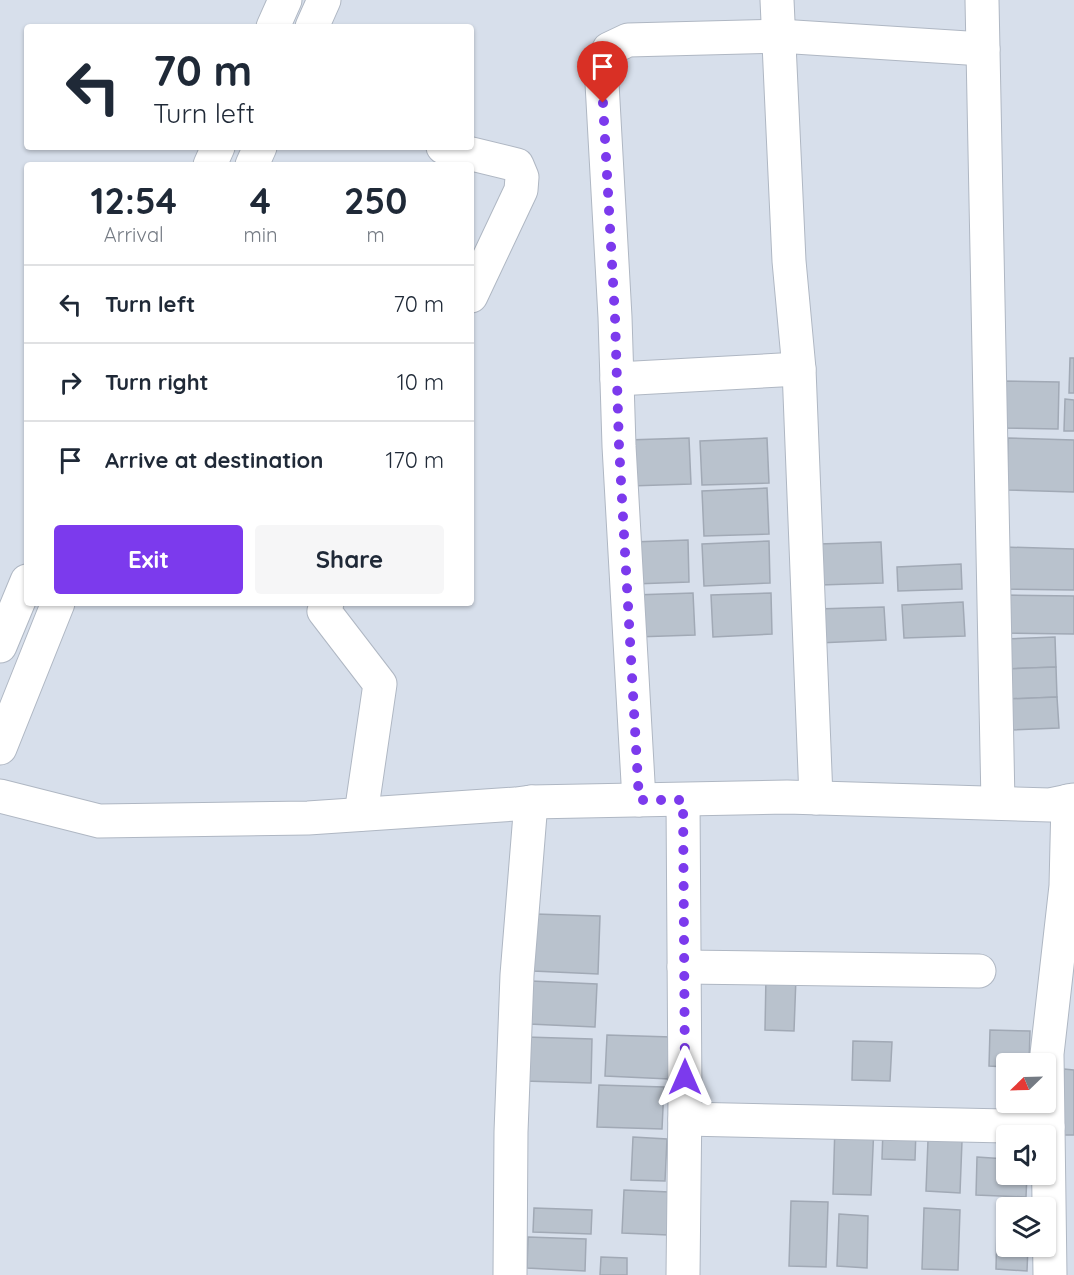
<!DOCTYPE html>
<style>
:root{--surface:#fff;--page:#f6f6f7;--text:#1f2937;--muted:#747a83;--line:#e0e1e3;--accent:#7c3aed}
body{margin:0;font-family:Quicksand,sans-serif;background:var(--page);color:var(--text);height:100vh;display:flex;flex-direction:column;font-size:22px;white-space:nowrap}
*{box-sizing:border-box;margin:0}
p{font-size:20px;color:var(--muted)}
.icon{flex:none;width:33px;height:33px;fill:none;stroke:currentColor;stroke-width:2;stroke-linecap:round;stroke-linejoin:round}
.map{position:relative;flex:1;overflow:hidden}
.panel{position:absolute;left:24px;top:162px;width:450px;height:444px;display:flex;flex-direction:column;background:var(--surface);border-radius:6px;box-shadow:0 2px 4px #0004}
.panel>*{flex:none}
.banner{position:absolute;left:24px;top:24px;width:450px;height:126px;border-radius:6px;box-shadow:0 2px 4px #0004;background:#fff;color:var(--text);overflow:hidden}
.needle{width:39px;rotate:247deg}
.controls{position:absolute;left:996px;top:1053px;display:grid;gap:12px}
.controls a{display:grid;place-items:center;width:60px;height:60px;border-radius:6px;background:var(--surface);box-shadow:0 2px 4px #0004;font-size:30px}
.pin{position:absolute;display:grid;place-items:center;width:51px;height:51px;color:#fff;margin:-62px -26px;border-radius:50% 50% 50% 0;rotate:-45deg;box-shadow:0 0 6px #0007}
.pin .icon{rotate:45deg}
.me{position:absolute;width:66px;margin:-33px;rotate:0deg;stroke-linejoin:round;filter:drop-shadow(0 0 4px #0008)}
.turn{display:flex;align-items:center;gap:21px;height:126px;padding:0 30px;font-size:27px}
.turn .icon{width:78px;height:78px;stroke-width:2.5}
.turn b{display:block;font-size:42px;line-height:51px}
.eta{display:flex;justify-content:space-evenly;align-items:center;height:102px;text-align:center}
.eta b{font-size:36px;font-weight:700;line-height:42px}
.cta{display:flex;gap:12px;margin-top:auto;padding:12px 30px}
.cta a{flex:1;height:69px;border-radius:6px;background:var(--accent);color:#fff;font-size:24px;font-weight:700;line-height:69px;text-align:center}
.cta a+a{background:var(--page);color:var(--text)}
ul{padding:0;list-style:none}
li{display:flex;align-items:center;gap:18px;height:78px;padding:0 30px;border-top:2px solid var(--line)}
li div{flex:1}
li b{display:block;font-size:22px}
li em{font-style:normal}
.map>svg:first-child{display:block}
.building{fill:#b9c2cd;stroke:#a1a9b5;stroke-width:1.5}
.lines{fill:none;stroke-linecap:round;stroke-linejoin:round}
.minor-casing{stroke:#afb7c3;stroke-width:35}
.highway-casing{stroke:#afb7c3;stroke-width:35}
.minor{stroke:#fff;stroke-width:33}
.highway{stroke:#fff;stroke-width:33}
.route{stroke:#7c3aed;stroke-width:10;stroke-dasharray:0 18}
</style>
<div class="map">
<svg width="1074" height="1275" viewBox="0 0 1074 1275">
<rect width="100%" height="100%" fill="#d7dfeb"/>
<g class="building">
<path d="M1070,358h4v35h-5z"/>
<path d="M1001,381l58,1 -1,47 -57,-1z"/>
<path d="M1065,399l9,1v31h-10z"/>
<path d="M689,438l2,46 -61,2 -3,-46z"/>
<path d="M767,438l2,45 -67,2 -2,-44z"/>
<path d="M1008,438l66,2v52l-67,-2z"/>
<path d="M767,488l2,46 -65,2 -2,-45z"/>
<path d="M688,540l1,42 -55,2 -2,-42z"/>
<path d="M769,541l1,42 -66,3 -2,-42z"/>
<path d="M881,542l2,41 -63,2 -1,-41z"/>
<path d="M1003,547l71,2v41l-72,-1z"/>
<path d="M961,564l1,25 -64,2 -1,-24z"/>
<path d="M693,593l2,42 -59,2 -2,-42z"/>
<path d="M771,593l1,41 -59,3 -2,-42z"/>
<path d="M1005,595l69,1v38l-70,-1z"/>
<path d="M963,602l2,34 -61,2 -2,-33z"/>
<path d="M884,607l2,33 -68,3 -2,-34z"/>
<path d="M1055,637l1,30 -50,2 -1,-30z"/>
<path d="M1056,667l1,30 -50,2 -1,-30z"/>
<path d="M1057,697l2,31 -50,2 -2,-31z"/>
<path d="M535,914l65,2 -2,58 -65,-3z"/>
<path d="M766,975l30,2 -2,54 -29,-1z"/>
<path d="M531,981l66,3 -2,43 -66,-3z"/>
<path d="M990,1030l40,1 -1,33h-23v3l-17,-1z"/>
<path d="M607,1035l64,2 -2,42 -64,-3z"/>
<path d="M526,1037l66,2 -1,44 -67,-2z"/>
<path d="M853,1041l39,1 -2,39 -38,-1z"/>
<path d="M1064,1069l10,1v65h-12z"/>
<path d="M599,1085l65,2 -2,42 -65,-2z"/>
<path d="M835,1124l39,1 -3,70 -38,-1z"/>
<path d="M883,1128l33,2 -1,30 -33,-1z"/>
<path d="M633,1137l34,2 -2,42 -34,-1z"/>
<path d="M928,1140l34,1 -2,52 -34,-2z"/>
<path d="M977,1157l29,2v15h21l-1,23 -50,-2z"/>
<path d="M624,1190l45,2 -1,43 -46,-2z"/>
<path d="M791,1201l37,1 -2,65 -37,-1z"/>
<path d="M534,1208l58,2 -1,24 -58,-2z"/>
<path d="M924,1208l36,2 -2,60 -36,-1z"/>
<path d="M839,1214l29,2 -1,52 -30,-2z"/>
<path d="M997,1225l9,1v20h22l-1,25 -31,-2z"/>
<path d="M528,1237l58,2 -1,32 -58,-3z"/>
<path d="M601,1257l26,1v17h-27z"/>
</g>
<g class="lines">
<defs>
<g id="minor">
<path d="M777,0l12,261 10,108 17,429"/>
<path d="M982,0l16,803"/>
<path d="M443,147l74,18 5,12 -1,13 -50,106"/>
<path d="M617,379l182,-10"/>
<path d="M327,603l-3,8 56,73 -19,130"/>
<path d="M0,796l99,25 209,-3 208,-14 15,-2 256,-5 263,8 24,-5"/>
<path d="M639,800l-20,-354 -4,-129 -14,-252 8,-16 19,-9 151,-4 204,13"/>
<path d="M684,967l295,4"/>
<path d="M685,1119l363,8"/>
<path d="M510,1275l1,-143 6,-157 14,-173"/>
<path d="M683,1275l2,-176 -2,-299"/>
<path d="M1050,1275l-3,-221 19,-168 2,-85"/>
</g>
<g id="highway">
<path d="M273,27l12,-27"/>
<path d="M312,27l12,-27"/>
<path d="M210,165l8,-18"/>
<path d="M252,165l8,-18"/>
<path d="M0,646l27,-65"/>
<path d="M0,748l58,-145"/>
</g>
</defs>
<use href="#minor" class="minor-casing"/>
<use href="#highway" class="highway-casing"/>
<use href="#minor" class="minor"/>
<use href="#highway" class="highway"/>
</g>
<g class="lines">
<path class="route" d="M603,103l12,214 4,129 20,354h44l2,277"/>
</g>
</svg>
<div class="controls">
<a><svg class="needle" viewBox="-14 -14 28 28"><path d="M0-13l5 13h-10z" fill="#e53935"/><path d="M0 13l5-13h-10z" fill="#747a83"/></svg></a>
<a><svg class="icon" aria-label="sound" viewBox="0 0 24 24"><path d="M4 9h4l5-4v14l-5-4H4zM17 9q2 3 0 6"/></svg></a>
<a><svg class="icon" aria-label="layers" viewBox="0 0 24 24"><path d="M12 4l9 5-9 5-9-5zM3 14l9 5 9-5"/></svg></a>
</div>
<div class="pin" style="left:603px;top:103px;background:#d93025"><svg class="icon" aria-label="arrive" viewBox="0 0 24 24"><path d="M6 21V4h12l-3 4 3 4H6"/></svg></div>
<svg class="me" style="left:685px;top:1077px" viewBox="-20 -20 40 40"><path d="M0-17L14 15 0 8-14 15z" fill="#7c3aed" stroke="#fff" stroke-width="4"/></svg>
<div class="banner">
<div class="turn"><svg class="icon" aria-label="left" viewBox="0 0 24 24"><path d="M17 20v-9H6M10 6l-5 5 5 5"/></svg><div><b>70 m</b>Turn left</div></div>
</div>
<section class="panel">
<div class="eta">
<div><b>12:54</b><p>Arrival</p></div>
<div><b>4</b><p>min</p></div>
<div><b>250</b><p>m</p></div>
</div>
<ul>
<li><svg class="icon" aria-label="left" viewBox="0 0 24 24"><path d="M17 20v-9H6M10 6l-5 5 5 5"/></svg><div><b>Turn left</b></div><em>70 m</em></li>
<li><svg class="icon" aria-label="right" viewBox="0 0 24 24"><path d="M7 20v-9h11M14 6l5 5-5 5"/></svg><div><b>Turn right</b></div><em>10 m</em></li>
<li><svg class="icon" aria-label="arrive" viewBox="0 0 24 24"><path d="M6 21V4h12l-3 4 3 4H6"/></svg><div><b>Arrive at destination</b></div><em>170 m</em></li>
</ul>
<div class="cta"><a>Exit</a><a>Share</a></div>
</section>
</div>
